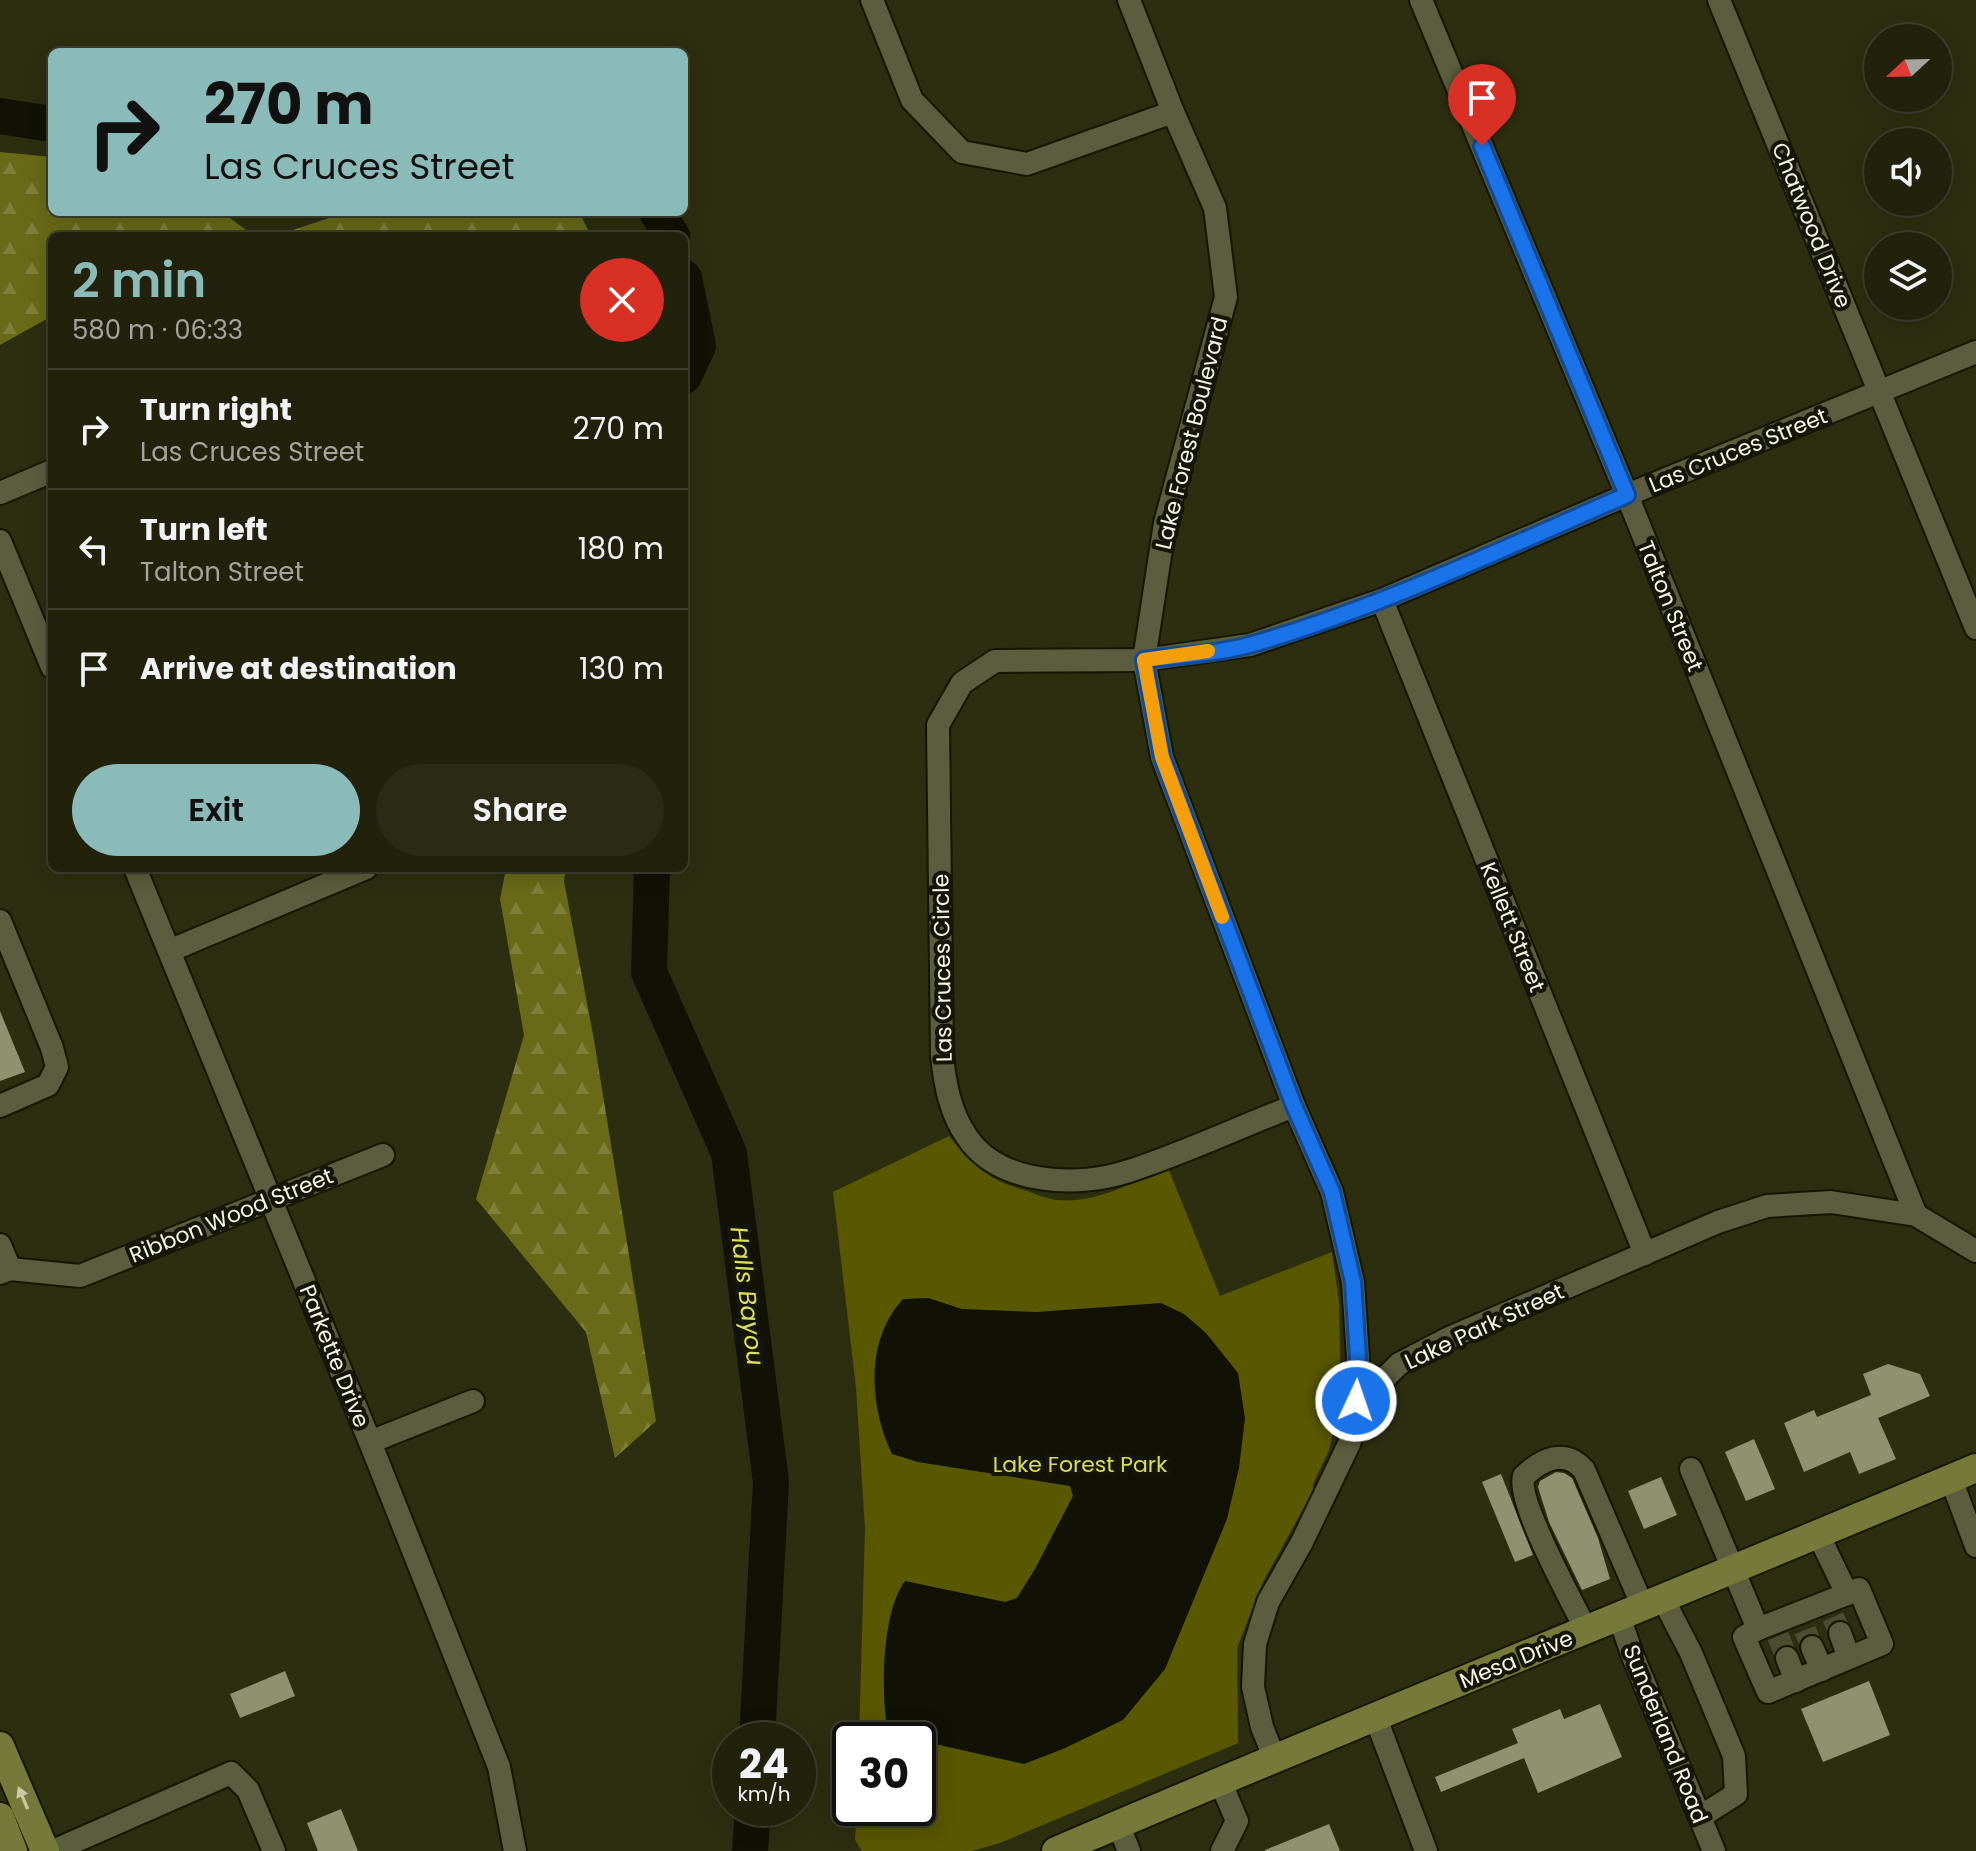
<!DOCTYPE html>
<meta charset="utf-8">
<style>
:root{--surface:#22220c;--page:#2a2a15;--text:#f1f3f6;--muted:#a2a49d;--line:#3f3f2d;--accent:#8bbbb9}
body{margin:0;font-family:Poppins,sans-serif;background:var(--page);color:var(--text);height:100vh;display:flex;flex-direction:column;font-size:30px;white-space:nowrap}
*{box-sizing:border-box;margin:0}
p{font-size:26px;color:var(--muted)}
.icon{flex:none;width:44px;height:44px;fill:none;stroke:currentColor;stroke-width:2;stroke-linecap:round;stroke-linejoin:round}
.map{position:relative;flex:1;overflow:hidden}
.details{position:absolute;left:48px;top:232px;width:640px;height:640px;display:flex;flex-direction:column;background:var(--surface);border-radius:12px;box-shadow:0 4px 20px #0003,0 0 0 2px var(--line)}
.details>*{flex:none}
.hud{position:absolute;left:48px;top:48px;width:640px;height:168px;border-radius:12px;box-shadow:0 4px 20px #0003,0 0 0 2px var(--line);background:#8bbbb9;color:#111;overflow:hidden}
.needle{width:52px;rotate:248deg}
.fabs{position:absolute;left:1864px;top:24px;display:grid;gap:16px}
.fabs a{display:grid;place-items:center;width:88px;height:88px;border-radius:50%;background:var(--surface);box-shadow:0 4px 20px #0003,0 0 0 2px var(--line);font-size:40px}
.speed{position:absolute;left:712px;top:1722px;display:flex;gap:16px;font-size:40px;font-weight:700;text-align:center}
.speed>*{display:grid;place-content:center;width:104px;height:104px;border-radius:50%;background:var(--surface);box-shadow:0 4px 20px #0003,0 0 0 2px var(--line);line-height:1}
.speed small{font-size:20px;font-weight:400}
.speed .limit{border:4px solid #111;border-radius:12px;background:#fff;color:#111}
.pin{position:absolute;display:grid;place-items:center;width:68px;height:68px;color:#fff;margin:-82px -34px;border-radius:50% 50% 50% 0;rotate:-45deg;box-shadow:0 0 8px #0007}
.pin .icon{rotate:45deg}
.me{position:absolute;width:88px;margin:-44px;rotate:3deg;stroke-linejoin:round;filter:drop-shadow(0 0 6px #0008)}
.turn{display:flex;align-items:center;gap:28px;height:168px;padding:0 24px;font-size:36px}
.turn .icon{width:104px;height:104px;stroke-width:2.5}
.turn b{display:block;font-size:56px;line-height:68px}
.round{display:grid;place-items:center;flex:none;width:84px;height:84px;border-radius:42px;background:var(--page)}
.summary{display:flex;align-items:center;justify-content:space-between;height:136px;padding:0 24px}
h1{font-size:48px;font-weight:600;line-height:60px;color:var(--accent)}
.action{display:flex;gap:16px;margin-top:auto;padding:16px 24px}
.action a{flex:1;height:92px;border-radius:48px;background:var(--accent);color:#111;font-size:32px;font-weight:600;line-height:92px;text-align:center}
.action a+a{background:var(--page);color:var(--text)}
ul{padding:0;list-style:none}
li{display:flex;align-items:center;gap:24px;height:120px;padding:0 24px;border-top:2px solid var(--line)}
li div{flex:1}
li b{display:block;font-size:30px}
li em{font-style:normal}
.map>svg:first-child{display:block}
.forest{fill:url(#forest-firs)}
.green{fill:#585801}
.water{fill:#111105}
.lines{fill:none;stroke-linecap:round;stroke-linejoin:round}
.river{stroke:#111105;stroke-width:36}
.building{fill:#8f9171}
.minor-tunnel{stroke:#4b4c30;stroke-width:22;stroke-dasharray:22 11;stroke-linecap:butt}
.minor-casing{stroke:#161600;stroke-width:26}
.major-casing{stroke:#161600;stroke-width:32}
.minor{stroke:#5b5d3e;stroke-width:22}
.major{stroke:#77793a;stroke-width:28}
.oneway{fill:#c8caa8}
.route-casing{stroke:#114b97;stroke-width:20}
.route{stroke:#1a73e8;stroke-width:14}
.slow{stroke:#f59e0b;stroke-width:14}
.labels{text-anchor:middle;stroke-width:8;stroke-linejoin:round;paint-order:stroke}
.street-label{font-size:22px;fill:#f4f5e4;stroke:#151509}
.park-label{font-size:22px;fill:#d9dc55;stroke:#151509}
.water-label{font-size:24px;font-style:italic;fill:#dee15a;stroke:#151509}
</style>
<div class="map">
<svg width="1976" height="1851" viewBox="0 0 1976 1851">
<defs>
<pattern id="forest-firs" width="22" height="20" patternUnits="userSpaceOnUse" patternTransform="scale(2)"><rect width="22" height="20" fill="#686a18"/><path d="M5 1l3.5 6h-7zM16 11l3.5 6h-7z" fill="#7e8039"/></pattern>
</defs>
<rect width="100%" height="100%" fill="#2d2e10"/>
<g class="forest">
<path d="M0,152l52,5v55h170l32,24h-202v80l-52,29z"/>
<path d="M347,212h232l12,24h-316z"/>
<path d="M506,868h60l-2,13 30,159 62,381 -41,37 -29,-126 -110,-133 48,-164 -24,-136z"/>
</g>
<path class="green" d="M949,1136c25,31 39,44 78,55 9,3 20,8 30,9 38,4 77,-18 111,-32l52,128 112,-44 7,51 2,95 -12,52 -16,34v7l-50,91 -26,66 1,95 -238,100 -28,8h-110l-7,-11 2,-32h61v-68h-59l6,-212 -9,-140 -23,-196z"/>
<path class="water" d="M928,1298l34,11 75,3 124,-9 23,11 22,19 32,40 7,45 -6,50 -12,51 -62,150 -42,51 -60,29 -39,15 -120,-27 -17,-10c-6,-37 -5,-115 18,-146l100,21 12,-4 18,-29 38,-73 -3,-10 -152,-24 -26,-8c-23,-49 -27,-113 11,-155z"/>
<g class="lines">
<g class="river">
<path d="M0,116l52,8"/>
<path d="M657,212l15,24"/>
<path d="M684,278l14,68 -14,30"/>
<path d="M652,868l-3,104 80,181 42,329 -14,258"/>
<path d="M750,1851l3,-43"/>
</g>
</g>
<g class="building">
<path d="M0,1011l25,61 -25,9z"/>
<path d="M1888,1364l32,10 10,22 -52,22 18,41 -37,15 -9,-22 -46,20 -20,-49 30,-13 3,7 54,-22 -8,-21z"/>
<path d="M1754,1439l21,50 -29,12 -21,-49z"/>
<path d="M1556,1472l8,1 8,5 26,60 12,41 -28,11 -33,-68 -11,-35 2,-6z"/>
<path d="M1501,1474l32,81 -18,7 -33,-80z"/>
<path d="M1661,1477l16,38 -33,14 -16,-38z"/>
<path d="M285,1671l10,25 -55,22 -10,-24z"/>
<path d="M1869,1681l21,54 -67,27 -22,-53z"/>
<path d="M1600,1704l22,53 -84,36 -14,-35 -83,34 -6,-15 83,-34 -6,-14 48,-20 4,10z"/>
<path d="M341,1809l17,42h-40l-11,-28z"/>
<path d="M1329,1824l11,27h-75v-1z"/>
</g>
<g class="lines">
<g class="minor-tunnel">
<path d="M1833,1617l7,16"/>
<path d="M1805,1630l7,17"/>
<path d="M1778,1636l9,22"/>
</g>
<defs>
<g id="minor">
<path d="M872,0l40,100 50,52 65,12 146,-52"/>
<path d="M1129,0l44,112 42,96 11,89 -61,226 -21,137 18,97 132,349 38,86 21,90 5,76 -3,64"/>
<path d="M1421,0l206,495 289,720"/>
<path d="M1719,0l257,628"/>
<path d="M0,493l52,-22"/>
<path d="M0,541l52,126"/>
<path d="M1382,600l263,654"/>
<path d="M135,868l235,574 129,325 16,84"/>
<path d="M0,921l52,127 5,19 -9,18 -48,21"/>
<path d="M169,951l197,-83"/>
<path d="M1294,1106c-55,21 -109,47 -165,65 -50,17 -130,14 -162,-34 -17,-24 -22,-53 -25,-81l-4,-331 24,-42 33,-22 149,-1 106,-15 132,-45 245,-105 349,-143"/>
<path d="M0,1245l10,24 -10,4"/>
<path d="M10,1269l70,7 303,-121"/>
<path d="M370,1442l103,-41"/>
<path d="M1691,1469l67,160 89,-35 -29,-60"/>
<path d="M1951,1479l25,67"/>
<path d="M1663,1599l28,54 43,103 2,38 -36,23"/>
<path d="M1619,1616l13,38 82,197"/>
<path d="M1758,1629l-14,8 24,55 114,-48 -23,-55 -12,5"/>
<path d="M1586,1630c-13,-27 -71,-131 -62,-154 18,-17 41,-28 60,-6l59,137"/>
<path d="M1840,1633l9,25"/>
<path d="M1812,1647l10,23"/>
<path d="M1787,1658l9,23"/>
<path d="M1375,1716l51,135"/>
<path d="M1274,1757l-12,-30 -9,-40 2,-43 13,-42 34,-60 47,-98 6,-22 16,-30 28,-28 50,-26 269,-116 49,-16 64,-4 85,13 60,36"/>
<path d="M1220,1781l17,40 -15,30"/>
<path d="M1118,1824l11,27"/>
<path d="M53,1851l178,-78 17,17 26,61"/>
</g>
<g id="major">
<path d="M0,1746l45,105"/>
<path d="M0,1817l13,34"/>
<path d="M1056,1851c305,-131 614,-254 920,-383"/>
</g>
</defs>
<use href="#minor" class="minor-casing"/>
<use href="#major" class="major-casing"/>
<use href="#minor" class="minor"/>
<use href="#major" class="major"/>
</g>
<defs><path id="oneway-solid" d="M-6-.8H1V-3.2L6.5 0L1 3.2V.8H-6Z" transform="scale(2)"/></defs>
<use class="oneway" href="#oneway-solid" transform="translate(23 1798) rotate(-113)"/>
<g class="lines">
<defs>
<path id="route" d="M1356,1401l2,-43 -5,-76 -21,-90 -38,-86 -132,-349 -18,-97c35,-5 74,-6 109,-16 128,-37 251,-96 374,-149l-145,-349"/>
</defs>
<use href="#route" class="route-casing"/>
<use href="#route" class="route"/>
<path class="slow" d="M1208,651l-64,9 18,97 60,160"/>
</g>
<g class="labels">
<g class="street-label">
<text transform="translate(1812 225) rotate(68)" y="8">Chatwood Drive</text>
<text transform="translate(1191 433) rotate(-76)" y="8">Lake Forest Boulevard</text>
<text transform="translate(1738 450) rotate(-22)" y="8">Las Cruces Street</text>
<text transform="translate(1671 606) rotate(68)" y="8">Talton Street</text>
<text transform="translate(1513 927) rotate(68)" y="8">Kellett Street</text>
<text transform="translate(942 968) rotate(-91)" y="8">Las Cruces Circle</text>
<text transform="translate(231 1215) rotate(-22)" y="8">Ribbon Wood Street</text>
<text transform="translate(1484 1326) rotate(-25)" y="8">Lake Park Street</text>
<text transform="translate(335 1356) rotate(68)" y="8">Parkette Drive</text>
<text transform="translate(1516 1659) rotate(-22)" y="8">Mesa Drive</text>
<text transform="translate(1666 1734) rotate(68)" y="8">Sunderland Road</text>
</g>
<g class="park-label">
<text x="1080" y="1472">Lake Forest Park</text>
</g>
<g class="water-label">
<text transform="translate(747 1296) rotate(83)" y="8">Halls Bayou</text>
</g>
</g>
</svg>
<div class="fabs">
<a><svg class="needle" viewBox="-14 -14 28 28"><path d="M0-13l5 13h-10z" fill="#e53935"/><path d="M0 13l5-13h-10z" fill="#a2a49d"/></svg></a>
<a><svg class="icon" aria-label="sound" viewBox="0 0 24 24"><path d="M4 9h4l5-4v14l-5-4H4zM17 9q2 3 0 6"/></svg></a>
<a><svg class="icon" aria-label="layers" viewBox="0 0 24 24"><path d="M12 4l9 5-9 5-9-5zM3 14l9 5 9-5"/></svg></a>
</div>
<div class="speed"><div>24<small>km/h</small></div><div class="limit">30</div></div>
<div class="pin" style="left:1482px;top:146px;background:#d93025"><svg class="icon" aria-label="arrive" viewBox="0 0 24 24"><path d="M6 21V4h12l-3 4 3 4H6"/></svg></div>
<svg class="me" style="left:1356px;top:1401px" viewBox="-20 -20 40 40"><circle r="17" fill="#1a73e8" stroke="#fff" stroke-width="3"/><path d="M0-11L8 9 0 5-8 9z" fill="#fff"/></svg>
<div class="hud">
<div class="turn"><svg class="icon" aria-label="right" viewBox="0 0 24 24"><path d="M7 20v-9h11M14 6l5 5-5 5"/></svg><div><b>270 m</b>Las Cruces Street</div></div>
</div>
<section class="details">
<div class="summary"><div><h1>2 min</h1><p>580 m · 06:33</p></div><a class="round" style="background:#d93025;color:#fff"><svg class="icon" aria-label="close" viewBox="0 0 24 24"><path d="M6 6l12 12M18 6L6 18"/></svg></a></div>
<ul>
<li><svg class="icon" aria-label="right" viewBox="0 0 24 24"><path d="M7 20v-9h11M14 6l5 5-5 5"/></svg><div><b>Turn right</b><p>Las Cruces Street</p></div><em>270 m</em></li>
<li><svg class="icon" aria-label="left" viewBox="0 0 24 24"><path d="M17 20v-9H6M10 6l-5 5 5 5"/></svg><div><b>Turn left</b><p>Talton Street</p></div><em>180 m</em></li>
<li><svg class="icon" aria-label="arrive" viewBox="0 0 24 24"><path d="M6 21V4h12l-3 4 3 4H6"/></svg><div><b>Arrive at destination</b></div><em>130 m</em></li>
</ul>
<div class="action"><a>Exit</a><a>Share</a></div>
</section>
</div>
